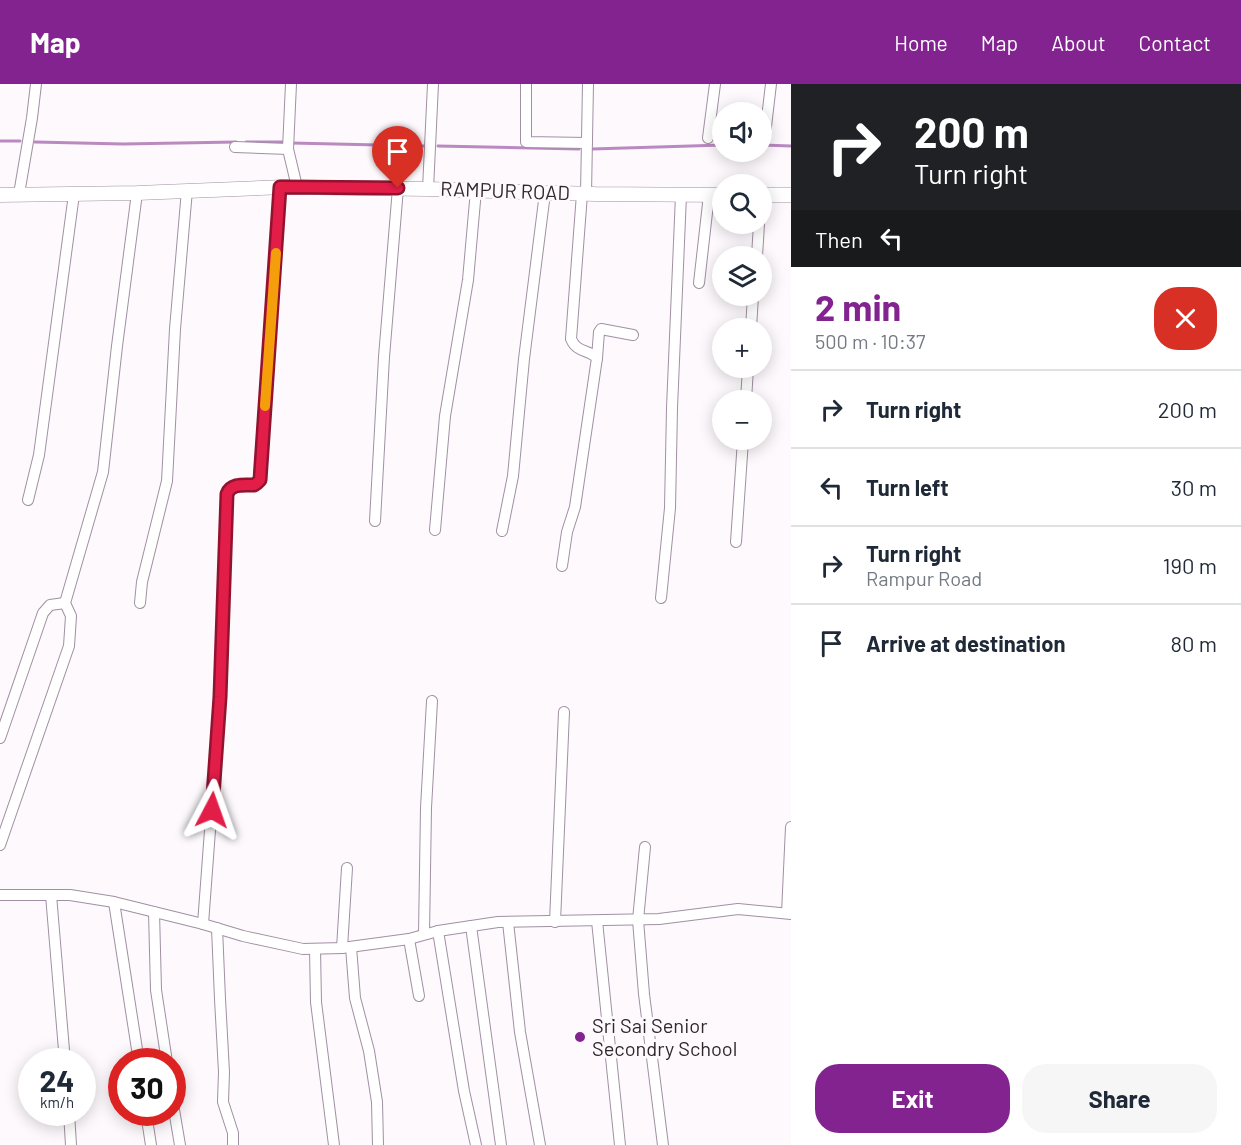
<!DOCTYPE html>
<meta charset="utf-8">
<style>
:root{--surface:#fff;--page:#f6f6f7;--text:#1f2937;--muted:#747a83;--line:#e0e1e3;--accent:#82238f}
body{margin:0;font-family:Barlow,sans-serif;background:var(--page);color:var(--text);height:100vh;display:flex;flex-direction:column;font-size:22px;white-space:nowrap}
*{box-sizing:border-box;margin:0}
p{font-size:20px;color:var(--muted)}
.icon{flex:none;width:33px;height:33px;fill:none;stroke:currentColor;stroke-width:2;stroke-linecap:round;stroke-linejoin:round}
.map{position:relative;flex:1;overflow:hidden}
.panel{display:flex;flex-direction:column;background:var(--surface);width:450px}
.panel>*{flex:none}
.guide{background:#202124;color:#fff;overflow:hidden}
.controls{position:absolute;left:712px;top:18px;display:grid;gap:12px}
.controls a{display:grid;place-items:center;width:60px;height:60px;border-radius:50%;background:var(--surface);box-shadow:0 3px 15px #0003;font-size:30px}
.speed{position:absolute;left:18px;top:964px;display:flex;gap:12px;font-size:30px;font-weight:700;text-align:center}
.speed>*{display:grid;place-content:center;width:78px;height:78px;border-radius:50%;background:var(--surface);box-shadow:0 3px 15px #0003;line-height:1}
.speed small{font-size:15px;font-weight:400}
.speed .limit{border:9px solid #d22;background:#fff;color:#111}
.pin{position:absolute;display:grid;place-items:center;width:51px;height:51px;color:#fff;margin:-62px -26px;border-radius:50% 50% 50% 0;rotate:-45deg;box-shadow:0 0 6px #0007}
.pin .icon{rotate:45deg}
.me{position:absolute;width:66px;margin:-33px;rotate:4deg;stroke-linejoin:round;filter:drop-shadow(0 0 4px #0008)}
.turn{display:flex;align-items:center;gap:21px;height:126px;padding:0 24px;font-size:27px}
.turn .icon{width:78px;height:78px;stroke-width:2.5}
.turn b{display:block;font-size:42px;line-height:51px}
.then{display:flex;align-items:center;height:57px;padding:0 24px;background:#0003;gap:12px;font-size:22px}
.round{display:grid;place-items:center;flex:none;width:63px;height:63px;border-radius:24px;background:var(--page)}
.overview{display:flex;align-items:center;justify-content:space-between;height:102px;padding:0 24px}
h1{font-size:36px;font-weight:700;line-height:45px;color:var(--accent)}
.button{display:flex;gap:12px;margin-top:auto;padding:12px 24px}
.button a{flex:1;height:69px;border-radius:24px;background:var(--accent);color:#fff;font-size:24px;font-weight:700;line-height:69px;text-align:center}
.button a+a{background:var(--page);color:var(--text)}
ul{padding:0;list-style:none}
li{display:flex;align-items:center;gap:18px;height:78px;padding:0 24px;border-top:2px solid var(--line)}
li div{flex:1}
li b{display:block;font-size:22px}
li em{font-style:normal}
header{display:flex;align-items:center;gap:36px;box-sizing:border-box;height:84px;padding:0 30px;background:var(--accent);color:#fff}
header strong{font-size:28px}
nav{display:flex;gap:33px;margin-inline-start:auto;font-size:21px}
main{display:flex;flex:1;min-height:0}
.map>svg:first-child{display:block}
.lines{fill:none;stroke-linecap:round;stroke-linejoin:round}
.stream{stroke:#ba89c1;stroke-width:3}
.minor-casing{stroke:#a190a3;stroke-width:12}
.major-casing{stroke:#a190a3;stroke-width:15}
.minor{stroke:#fff;stroke-width:10}
.major{stroke:#fff;stroke-width:14}
.route-casing{stroke:#92132f;stroke-width:15}
.route{stroke:#e11d48;stroke-width:10}
.slow{stroke:#f59e0b;stroke-width:10}
.poi-dot{fill:#82238f;stroke:#fdf9fd;stroke-width:2}
.labels{text-anchor:middle;stroke-width:6;stroke-linejoin:round;paint-order:stroke}
.street-label{font-size:20px;fill:#2e272e;stroke:#fdf9fd}
.poi-label{font-size:20px;fill:#2e272e;stroke:#fdf9fd;text-anchor:start}
</style>
<header>
<strong>Map</strong>
<nav><a>Home</a><a>Map</a><a>About</a><a>Contact</a></nav>
</header>
<main>
<div class="map">
<svg width="791" height="1061" viewBox="0 0 791 1061">
<rect width="100%" height="100%" fill="#fdf9fd"/>
<g class="lines">
<g class="stream">
<path d="M0,57h20"/>
<path d="M35,58l88,2 113,-2"/>
<path d="M246,58h38"/>
<path d="M291,59l133,3"/>
<path d="M762,61l29,1"/>
<path d="M438,62l141,3"/>
<path d="M592,65l131,-4"/>
</g>
<defs>
<g id="minor">
<path d="M291,0l-3,65 9,38"/>
<path d="M526,0v58l61,1"/>
<path d="M765,51l6,-51"/>
<path d="M708,54l7,-54"/>
<path d="M235,63l53,2"/>
<path d="M428,105l5,-105"/>
<path d="M19,110l13,-76 4,-34"/>
<path d="M586,110l2,-110"/>
<path d="M757,172l2,-32"/>
<path d="M699,199l10,-88"/>
<path d="M751,244l2,-32"/>
<path d="M597,274l2,-26 2,-3 32,6"/>
<path d="M746,316l2,-32"/>
<path d="M28,416l11,-45 35,-261"/>
<path d="M375,437l9,-164 14,-169"/>
<path d="M435,446l10,-114 23,-136 8,-90"/>
<path d="M502,447l11,-55 11,-117 21,-166"/>
<path d="M736,458l7,-102"/>
<path d="M562,482l5,-34 8,-25 22,-149c-9,-9 -20,-5 -26,-19l11,-145"/>
<path d="M661,514l9,-90 2,-100 9,-213"/>
<path d="M140,519l2,-21 25,-101 8,-152 12,-139"/>
<path d="M0,654l43,-125 7,-8 15,-2"/>
<path d="M0,761l69,-199 2,-30 -6,-13 38,-131 14,-126 20,-153"/>
<path d="M645,763l-7,73 6,74 19,151"/>
<path d="M0,811h70l44,7 89,22 40,12 60,13 39,-1 67,-9 29,-8 60,-9 161,-3 79,-10 53,5"/>
<path d="M51,811l14,167"/>
<path d="M114,818l25,160"/>
<path d="M154,828l2,78 11,72"/>
<path d="M787,829l4,-86"/>
<path d="M597,837l23,224"/>
<path d="M508,838l12,110 20,113"/>
<path d="M555,838l9,-210"/>
<path d="M203,840l17,-227 7,-203c4,-11 17,-9 27,-9l3,-2 2,-3 21,-293"/>
<path d="M471,842l30,219"/>
<path d="M217,844l3,71 4,73 -1,30 10,31v12"/>
<path d="M438,847l26,160 12,54"/>
<path d="M424,850l2,-126 6,-107"/>
<path d="M409,855l10,57"/>
<path d="M351,863l4,51 14,53 8,51 1,43"/>
<path d="M342,864l5,-80"/>
<path d="M315,865l1,53 18,143"/>
<path d="M172,1014l8,47"/>
<path d="M69,1029l2,32"/>
<path d="M146,1029l5,32"/>
</g>
<g id="major">
<path d="M0,111l137,-2 147,-6 144,2 167,5 128,1"/>
<path d="M762,111h29"/>
</g>
</defs>
<use href="#minor" class="minor-casing"/>
<use href="#major" class="major-casing"/>
<use href="#minor" class="minor"/>
<use href="#major" class="major"/>
</g>
<g class="lines">
<defs>
<path id="route" d="M212,726l8,-113 7,-203c4,-11 17,-9 27,-9l3,-2 3,-3 20,-293 118,1"/>
</defs>
<use href="#route" class="route-casing"/>
<use href="#route" class="route"/>
<path class="slow" d="M265,322l11,-153"/>
</g>
<circle class="poi-dot" cx="580" cy="953" r="6"/>
<g class="labels">
<g class="street-label">
<text transform="translate(505 107) rotate(2)" y="7">RAMPUR ROAD</text>
</g>
<g class="poi-label">
<text x="592" y="949">Sri Sai Senior<tspan x="592" dy="23">Secondry School</tspan></text>
</g>
</g>
</svg>
<div class="controls">
<a><svg class="icon" aria-label="sound" viewBox="0 0 24 24"><path d="M4 9h4l5-4v14l-5-4H4zM17 9q2 3 0 6"/></svg></a>
<a><svg class="icon" aria-label="search" viewBox="0 0 24 24"><circle cx="10" cy="10" r="6"/><path d="M15 15l6 6"/></svg></a>
<a><svg class="icon" aria-label="layers" viewBox="0 0 24 24"><path d="M12 4l9 5-9 5-9-5zM3 14l9 5 9-5"/></svg></a>
<a>+</a>
<a>−</a>
</div>
<div class="speed"><div>24<small>km/h</small></div><div class="limit">30</div></div>
<div class="pin" style="left:398px;top:104px;background:#d93025"><svg class="icon" aria-label="arrive" viewBox="0 0 24 24"><path d="M6 21V4h12l-3 4 3 4H6"/></svg></div>
<svg class="me" style="left:212px;top:726px" viewBox="-20 -20 40 40"><path d="M0-17L14 15 0 8-14 15z" fill="#e11d48" stroke="#fff" stroke-width="4"/></svg>
</div>
<section class="panel">
<div class="guide">
<div class="turn"><svg class="icon" aria-label="right" viewBox="0 0 24 24"><path d="M7 20v-9h11M14 6l5 5-5 5"/></svg><div><b>200 m</b>Turn right</div></div>
<div class="then">Then<svg class="icon" aria-label="left" viewBox="0 0 24 24"><path d="M17 20v-9H6M10 6l-5 5 5 5"/></svg></div>
</div>
<div class="overview"><div><h1>2 min</h1><p>500 m · 10:37</p></div><a class="round" style="background:#d93025;color:#fff"><svg class="icon" aria-label="close" viewBox="0 0 24 24"><path d="M6 6l12 12M18 6L6 18"/></svg></a></div>
<ul>
<li><svg class="icon" aria-label="right" viewBox="0 0 24 24"><path d="M7 20v-9h11M14 6l5 5-5 5"/></svg><div><b>Turn right</b></div><em>200 m</em></li>
<li><svg class="icon" aria-label="left" viewBox="0 0 24 24"><path d="M17 20v-9H6M10 6l-5 5 5 5"/></svg><div><b>Turn left</b></div><em>30 m</em></li>
<li><svg class="icon" aria-label="right" viewBox="0 0 24 24"><path d="M7 20v-9h11M14 6l5 5-5 5"/></svg><div><b>Turn right</b><p>Rampur Road</p></div><em>190 m</em></li>
<li><svg class="icon" aria-label="arrive" viewBox="0 0 24 24"><path d="M6 21V4h12l-3 4 3 4H6"/></svg><div><b>Arrive at destination</b></div><em>80 m</em></li>
</ul>
<div class="button"><a>Exit</a><a>Share</a></div>
</section>
</main>
